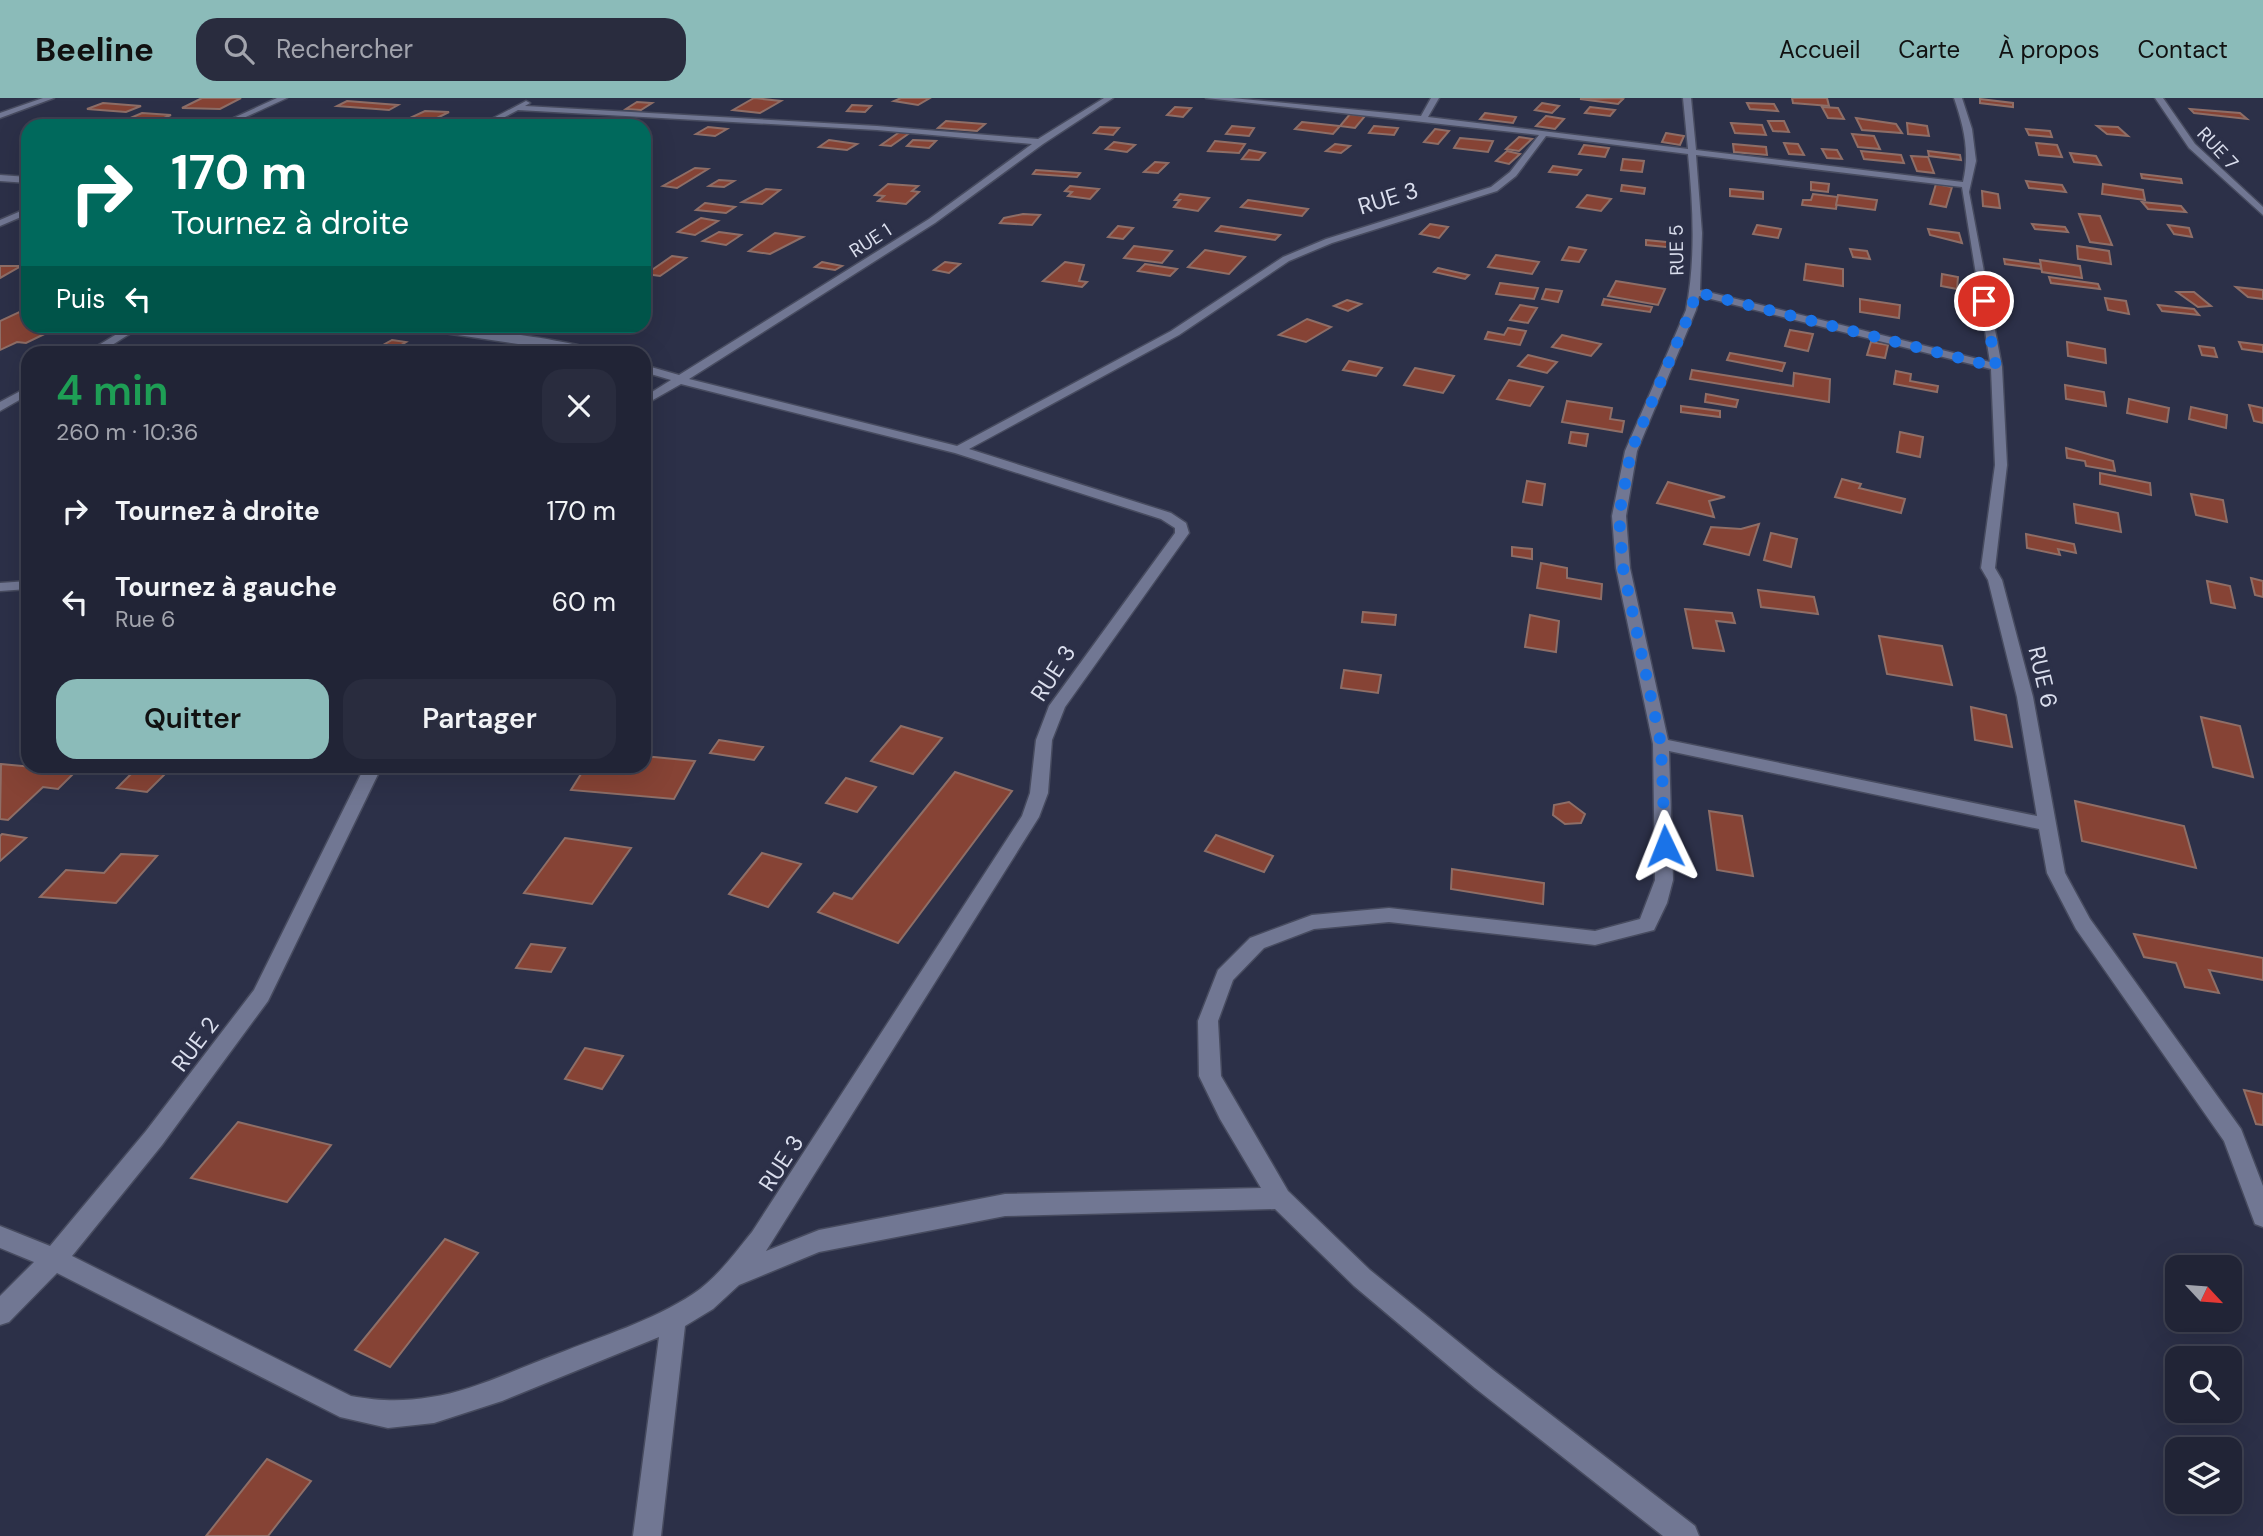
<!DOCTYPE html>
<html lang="fr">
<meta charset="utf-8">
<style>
:root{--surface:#212436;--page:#292c3e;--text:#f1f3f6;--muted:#a2a4ad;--line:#3e4151;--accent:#8bbbb9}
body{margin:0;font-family:"DM Sans",sans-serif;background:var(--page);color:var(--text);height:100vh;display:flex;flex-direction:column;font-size:26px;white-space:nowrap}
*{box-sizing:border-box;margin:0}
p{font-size:23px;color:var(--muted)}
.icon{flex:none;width:38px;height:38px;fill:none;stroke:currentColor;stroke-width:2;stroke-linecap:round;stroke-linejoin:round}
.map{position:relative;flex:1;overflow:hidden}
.details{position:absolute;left:21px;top:248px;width:630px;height:427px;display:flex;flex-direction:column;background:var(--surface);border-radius:21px;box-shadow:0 7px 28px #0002,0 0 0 2px var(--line)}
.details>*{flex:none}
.guide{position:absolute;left:21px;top:21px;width:630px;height:214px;border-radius:21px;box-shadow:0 7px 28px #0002,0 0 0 2px var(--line);background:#00695c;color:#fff;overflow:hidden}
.needle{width:46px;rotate:116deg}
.tools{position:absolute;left:2165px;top:1157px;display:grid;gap:14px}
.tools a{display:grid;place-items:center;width:77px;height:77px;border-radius:14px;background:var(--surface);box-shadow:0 7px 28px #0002,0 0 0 2px var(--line);font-size:35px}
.pin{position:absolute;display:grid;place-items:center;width:60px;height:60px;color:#fff;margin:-30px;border:4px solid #fff;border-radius:50%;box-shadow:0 2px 7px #0007}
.me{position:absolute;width:77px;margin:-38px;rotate:358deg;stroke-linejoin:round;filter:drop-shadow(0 0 5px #0008)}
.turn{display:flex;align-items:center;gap:24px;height:147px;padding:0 35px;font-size:32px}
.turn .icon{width:91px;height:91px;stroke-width:2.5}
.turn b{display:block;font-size:49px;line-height:60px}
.then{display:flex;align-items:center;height:66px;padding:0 35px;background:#0003;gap:14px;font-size:26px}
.round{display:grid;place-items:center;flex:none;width:74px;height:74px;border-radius:21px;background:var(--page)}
.headline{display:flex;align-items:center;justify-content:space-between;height:119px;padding:0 35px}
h1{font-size:42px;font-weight:600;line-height:52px;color:#1e9e55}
.action{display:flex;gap:14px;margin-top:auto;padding:14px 35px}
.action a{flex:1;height:80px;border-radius:21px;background:var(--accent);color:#111;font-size:28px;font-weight:600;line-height:80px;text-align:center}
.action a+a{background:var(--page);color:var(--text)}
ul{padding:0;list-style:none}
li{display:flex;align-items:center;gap:21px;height:91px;padding:0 35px}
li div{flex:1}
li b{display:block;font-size:26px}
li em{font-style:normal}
header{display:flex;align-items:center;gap:42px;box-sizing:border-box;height:98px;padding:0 35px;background:var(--accent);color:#111}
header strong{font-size:33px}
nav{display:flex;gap:38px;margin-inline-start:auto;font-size:24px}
.search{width:490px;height:63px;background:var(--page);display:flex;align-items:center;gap:18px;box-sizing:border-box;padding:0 24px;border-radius:21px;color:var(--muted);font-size:26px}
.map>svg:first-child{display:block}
.building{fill:#864335;stroke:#8e6e67;stroke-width:2}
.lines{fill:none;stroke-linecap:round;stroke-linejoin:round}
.minor-casing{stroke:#474b5f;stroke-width:3}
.minor{fill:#717793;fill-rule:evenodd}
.route{stroke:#1a73e8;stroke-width:12;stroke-dasharray:0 21.6}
.labels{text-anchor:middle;stroke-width:7;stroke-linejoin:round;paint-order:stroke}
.far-street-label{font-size:19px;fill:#dadeed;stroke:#2c3048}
.street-label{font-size:23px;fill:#dadeed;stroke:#2c3048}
</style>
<header>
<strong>Beeline</strong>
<div class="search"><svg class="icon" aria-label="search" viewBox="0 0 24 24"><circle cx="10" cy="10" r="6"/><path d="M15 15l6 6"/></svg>Rechercher</div>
<nav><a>Accueil</a><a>Carte</a><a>À propos</a><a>Contact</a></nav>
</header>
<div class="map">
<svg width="2263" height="1438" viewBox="0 0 2263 1438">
<rect width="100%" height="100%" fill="#2c3048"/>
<g class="building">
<path d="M202,0h39l-21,11 -38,-1z"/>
<path d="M754,0l27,3 -21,12 -27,-3z"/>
<path d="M901,0h29l-12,7 -24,-4z"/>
<path d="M1618,0l5,1 -5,5 -38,-5z"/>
<path d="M1792,0h35l2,8 -36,-3z"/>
<path d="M1980,1l33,4v4l-33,-4z"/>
<path d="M347,3l51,4 -9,5 -52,-4z"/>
<path d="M637,4l15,1 -11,7 -15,-1z"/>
<path d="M103,5l38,3 -15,6 -39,-3z"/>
<path d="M1542,5l17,3 -7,7 -17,-3z"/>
<path d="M1747,5l27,1 4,7 -28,-2z"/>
<path d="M852,7l19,1 -6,6 -18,-1z"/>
<path d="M1175,9l16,1 -8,9 -16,-2z"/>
<path d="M1590,9l25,3 -5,6 -25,-3z"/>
<path d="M1822,9l16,1 6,11 -16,-1z"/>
<path d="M2190,11l50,4 7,6 -53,-6z"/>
<path d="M425,13l24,1 -26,13 -24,-2z"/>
<path d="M142,15l29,2 -26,11 -31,-1z"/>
<path d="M1485,15l31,4 -3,6 -33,-4z"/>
<path d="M1350,16l15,2 -10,12 -15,-2z"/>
<path d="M1546,18l18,3 -9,10 -19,-3z"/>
<path d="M1856,20l40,6 6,9 -40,-3z"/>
<path d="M946,23l39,3 -8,7 -39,-3z"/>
<path d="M1768,23h16l5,11 -16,-1z"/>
<path d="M1302,24l38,4 -7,8 -38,-5z"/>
<path d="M1731,25l31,2 4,10 -31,-2z"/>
<path d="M1907,25l20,3 2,10 -21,-2z"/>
<path d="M1232,28l22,2 -5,8 -23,-2z"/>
<path d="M1374,28l24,2 -4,7 -25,-2z"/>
<path d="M2097,28l21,1 10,9 -21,-2z"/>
<path d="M708,29l19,2 -12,7 -19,-2z"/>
<path d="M1100,29l19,1 -6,7 -19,-2z"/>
<path d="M1435,31l14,2 -11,13 -14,-2z"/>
<path d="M2026,31l24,2 2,6 -23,-2z"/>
<path d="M901,33l10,1 -20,14 -10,-1z"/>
<path d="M1666,35l18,3 -4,9 -18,-3z"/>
<path d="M1852,36l22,2 6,13 -22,-2z"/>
<path d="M1519,39l13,2 -13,12 -13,-2z"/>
<path d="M1460,40l33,3 -5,11 -34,-4z"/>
<path d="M829,42l28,4 -10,6 -28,-3z"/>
<path d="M913,42l23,1 -7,7 -22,-2z"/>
<path d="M1215,43l30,3 -6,9 -31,-2z"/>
<path d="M1114,44l21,3 -8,7 -21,-3z"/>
<path d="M1784,45l14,1 6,11 -15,-1z"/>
<path d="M2036,45l21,2 5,12 -23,-2z"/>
<path d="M1335,46l15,2 -9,7 -15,-2z"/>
<path d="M1733,46l33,3 1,8 -33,-3z"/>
<path d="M1584,47l25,3 -4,9 -26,-3z"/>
<path d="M1822,51l15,1 5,9 -15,-1z"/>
<path d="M1249,52l16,3 -6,7 -17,-1z"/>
<path d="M1507,53l13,3 -11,10 -13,-3z"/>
<path d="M1861,53l40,4 3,8 -40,-4z"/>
<path d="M1928,53l32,4 1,5 -32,-4z"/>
<path d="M2070,55l26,3 5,9 -27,-3z"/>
<path d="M1911,58l17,1 6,16 -17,-2z"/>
<path d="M1623,61l21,2 -2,11 -21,-2z"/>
<path d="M1155,64l13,1 -10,10 -14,-1z"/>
<path d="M1553,68l28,4 -4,5 -28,-3z"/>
<path d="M695,70l13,1 -31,19 -14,-2z"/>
<path d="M1036,72l44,3 -3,4 -44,-3z"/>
<path d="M2141,76l40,5 1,4 -40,-5z"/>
<path d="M719,82l15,1 -10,6 -15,-1z"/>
<path d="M2026,83l36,4 4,7 -37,-4z"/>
<path d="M1811,84l18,2 -1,8 -17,-2z"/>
<path d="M888,86l30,2 -6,5 7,1 -13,12 -28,-3 6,-5 -9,-1z"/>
<path d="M1936,86l16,3 -6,20 -16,-3z"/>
<path d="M2103,86l40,6 2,10 -43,-6z"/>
<path d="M1622,87l23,3 -1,6 -23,-3z"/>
<path d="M1070,88l29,3 -9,10 -22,-3 4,-4 -7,-1z"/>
<path d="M766,91l14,1 -18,14 -20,-2z"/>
<path d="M1730,91l33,3v7l-33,-3z"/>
<path d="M1982,93l16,3 2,14 -17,-2z"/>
<path d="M1180,96l29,4 -11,13 -24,-4 6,-7h-5z"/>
<path d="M1813,96l25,3 -2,12 -34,-4 1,-5h8z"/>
<path d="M1587,97l24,4 -10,12 -24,-4z"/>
<path d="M1838,97l39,5 -2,10 -39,-5z"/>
<path d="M1248,102l60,9 -6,7 -61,-9z"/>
<path d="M2142,104l39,4 5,6 -38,-3z"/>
<path d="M705,105l30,4 -9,6 -30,-3z"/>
<path d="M1023,116l17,1 -8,10 -32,-2 4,-5z"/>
<path d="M2079,116l21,2 12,29 -22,-3z"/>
<path d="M701,120l17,3 -23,14 -17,-3z"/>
<path d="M1430,126l18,3 -9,11 -19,-4z"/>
<path d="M2032,126l33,3 3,5 -33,-3z"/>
<path d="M1757,127l24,4 -3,9 -25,-4z"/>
<path d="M2168,127l21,3 3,9 -18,-3z"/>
<path d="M1118,128l15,2 -10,11 -15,-2z"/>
<path d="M1221,128l59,9 -5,5 -59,-9z"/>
<path d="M1928,131l31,4 3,10 -32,-8z"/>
<path d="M719,134l22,3 -15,10 -23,-4z"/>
<path d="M775,135l28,4 -33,17 -21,-3z"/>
<path d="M1646,142l30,3v5l-30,-3z"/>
<path d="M1134,148l38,5 -10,12 -38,-5z"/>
<path d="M2077,148l32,5 2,13 -33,-5z"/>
<path d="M1569,149l17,3 -7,12 -17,-2z"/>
<path d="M1850,151l17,2 3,8 -17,-2z"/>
<path d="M1205,152l40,7 -16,17 -41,-7z"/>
<path d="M1496,157l43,7 -7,12 -44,-7z"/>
<path d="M672,158l14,2 -26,18 -14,-2z"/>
<path d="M2004,161l36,5 2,5 -37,-5z"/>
<path d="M2040,162l40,6 2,12 -40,-6z"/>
<path d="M822,164l20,4 -7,4 -20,-3z"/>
<path d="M945,164l15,2 -11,9 -15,-3z"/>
<path d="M1065,164l19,3 -5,16 8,1 -5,5 -39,-6z"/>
<path d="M1145,166l32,5 -7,7 -32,-5z"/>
<path d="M1806,166l37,5v17l-39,-6z"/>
<path d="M0,168h21l-21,12z"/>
<path d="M1438,170l31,7 -4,4 -31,-7z"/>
<path d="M1942,176l16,3 -1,12 -16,-3z"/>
<path d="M2049,179l49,7 2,5 -49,-6z"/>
<path d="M1616,183l49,8 -7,16 -50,-9z"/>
<path d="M1500,185l38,5 -4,11 -38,-5z"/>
<path d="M2236,189l27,3v9l-15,-2z"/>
<path d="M1546,191l16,2 -4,11 -16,-3z"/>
<path d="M2177,194h17l17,14 -13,1z"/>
<path d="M2105,200l21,3 3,13 -21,-4z"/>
<path d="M1604,201l48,8 -2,5 -48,-7z"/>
<path d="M1860,201l40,6 -1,13 -39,-6z"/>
<path d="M1347,202l14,4 -13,7 -14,-5z"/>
<path d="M1520,207l17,3 -9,15 -18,-3z"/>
<path d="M2158,207l36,4 5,6 -37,-4z"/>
<path d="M28,210v18h33l-35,17 -9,-1 -17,8v-29z"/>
<path d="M1307,221l24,8 -25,15 -27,-7z"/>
<path d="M1508,230l18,3 -6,14 -35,-6 3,-7 16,3z"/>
<path d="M1790,232l23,4 -5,17 -23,-5z"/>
<path d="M1562,237l39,9 -10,12 -39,-9z"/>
<path d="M392,242l14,2 -20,12h-19z"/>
<path d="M1871,244l17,3 -3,13 -18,-3z"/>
<path d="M2067,244l38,7 1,14 -38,-7z"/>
<path d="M2239,244l24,3v7l-21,-3z"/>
<path d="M2199,248l15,2 3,9 -15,-2z"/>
<path d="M1730,255l55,10 -3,8 -55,-11z"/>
<path d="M1528,257l29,7 -10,11 -29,-7z"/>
<path d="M1349,263l33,7 -6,8 -33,-6z"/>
<path d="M1415,270l39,8 -11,17 -39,-8z"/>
<path d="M1692,272l101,16 1,-13 36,6 -1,23 -139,-23z"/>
<path d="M1896,273l15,3 -1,7 28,5 -1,6 -43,-8z"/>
<path d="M1509,282l34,7 -13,19 -33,-7z"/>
<path d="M2065,287l39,7 2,14 -40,-7z"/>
<path d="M1706,296l32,6 -2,7 -31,-5z"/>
<path d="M2129,301l40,9 -2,14 -40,-9z"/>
<path d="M1567,303l45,7 -2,11 14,2 -2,11 -60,-10z"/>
<path d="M2249,307l14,3v15l-9,-2z"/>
<path d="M1681,308l39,5v6l-39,-5z"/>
<path d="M2191,309l36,8 -1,13 -37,-9z"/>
<path d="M1571,334l17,2 -2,12 -17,-3z"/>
<path d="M1900,334l23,5 -3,20 -23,-5z"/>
<path d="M2066,350l47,13 2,10 -29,-5 -1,-5 -18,-3z"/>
<path d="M2100,375l50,10 1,12 -51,-11z"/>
<path d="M1842,381l19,5 -2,4 46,11 -4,14 -66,-16z"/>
<path d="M1527,383l18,3 -3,21 -19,-3z"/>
<path d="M1668,384l57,15 -16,4 5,16 -57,-14z"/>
<path d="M2191,396l32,6 4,22 -31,-7z"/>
<path d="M2074,406l44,9 3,19 -45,-9z"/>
<path d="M1759,426l-10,31 -45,-11 7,-17 30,2z"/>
<path d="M1771,435l26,6 -6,28 -27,-7z"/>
<path d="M2026,436l48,10 2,9 -18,-4 2,6 -33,-7z"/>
<path d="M1512,449l20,2v10l-20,-3z"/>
<path d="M1541,465l26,5v10l35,6 -1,15 -64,-11z"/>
<path d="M2251,480l12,3v16l-8,-2z"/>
<path d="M2207,483l23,5 5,22 -24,-5z"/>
<path d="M1758,492l56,7 4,17 -57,-7z"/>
<path d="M1685,511l47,4 3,10 -19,-2 8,30 -31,-3z"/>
<path d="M1363,514l33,3 -1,10 -33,-3z"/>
<path d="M1530,517l29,6 -3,31 -31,-5z"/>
<path d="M1879,538l63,10 10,39 -65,-11z"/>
<path d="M1344,572l37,5 -3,18 -37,-5z"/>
<path d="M1971,609l35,8 6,32 -37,-7z"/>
<path d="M2201,619l39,9 13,51 -40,-10z"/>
<path d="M901,628l41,12 -29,36 -42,-13z"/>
<path d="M719,642l44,7 -9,13 -44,-7z"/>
<path d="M644,658l51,5 -21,38 -103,-9 15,-24h58z"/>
<path d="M1,666l75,7 -18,18 -15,-2 -35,33 -8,-1z"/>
<path d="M139,668h34l-26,26 -30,-4z"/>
<path d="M955,674l57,19 -114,152 -80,-31 16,-19 18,6z"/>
<path d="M846,680l30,9 -19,25 -31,-9z"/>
<path d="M2075,703l109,25 12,42 -114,-27z"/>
<path d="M1569,704l16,12 -4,9 -16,1 -12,-9 1,-10z"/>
<path d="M1709,713l33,5 11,60 -36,-6z"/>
<path d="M2,736l24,4 -26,23v-25z"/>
<path d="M1216,737l57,21 -9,16 -59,-21z"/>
<path d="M565,740l66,10 -39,56 -68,-11z"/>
<path d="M762,755l39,11 -33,43 -39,-13z"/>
<path d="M121,756l36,2 -41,47 -76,-6 26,-27 38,3z"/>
<path d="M1452,771l92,14 -1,21 -92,-15z"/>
<path d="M2134,836l129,24v22l-54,-10 10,23 -34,-6 -9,-24 -32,-6z"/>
<path d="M531,846l34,4 -14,24 -35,-4z"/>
<path d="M585,950l38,8 -21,33 -37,-10z"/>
<path d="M2244,992l19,4v31l-7,-1z"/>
<path d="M238,1024l93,23 -44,57 -96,-24z"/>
<path d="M445,1141l33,14 -88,114 -35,-17z"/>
<path d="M267,1361l44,22 -43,55h-62z"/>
</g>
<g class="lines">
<defs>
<g id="minor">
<path d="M43,0h11l-54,20v-5z"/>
<path d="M277,0h10l-61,28h-10z"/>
<path d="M1104,0h9l-70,46 -108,79 -246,156 268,67 214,-115 112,-74 43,-18 165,-52 19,-15 29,-37 -333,-37h26l189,18 10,-18h8l-11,19 260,32 -5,-51h8l5,52 267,32c7,-30 1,-55 -9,-84h8l10,31 4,32 -7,31 33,175 5,98 -12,103 7,12 31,117 32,176 25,46 151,210 22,57v41l-8,-3 -31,-83 -148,-212 -29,-56 -8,-44 -370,-78 4,129 -6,23 -13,27 -59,15 -206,-23 -75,7 -50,19 -31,32 -15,41 3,55 67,115 82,79 123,100 202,156 4,10h-36l-188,-148 -121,-102 -79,-77 -270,7 -186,36 -80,33 -26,24 -28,17 -24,210h-28l26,-199 -157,64 -68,22 -46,5 -48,-11 -283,-144 -48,49 -9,3v-29l34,-34 -34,-14v-22l50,20 96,-115 108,-141 111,-224h17l-114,235 -106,144 -90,111 279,140c29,5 50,6 80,1 39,-5 88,-29 126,-43 45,-18 95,-33 136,-60 24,-16 41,-40 59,-62l270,-416 8,-23 6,-53 13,-34 126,-173v-5l-14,-9 -206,-66 -274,-69 -37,21v-8l27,-17 -27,-8v-7l35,10 250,-156 103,-75 -155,-14 -359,-20 -30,16h-10l48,-25 4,2 -5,3 352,20 161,13zM1546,38l142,18c5,52 8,104 -2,156l-61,141 -13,65 4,52 37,176 2,136 -15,39 -45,12 -206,-23 -77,7 -62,23 -32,32 -20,51 1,55 21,43 41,69 -256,6 -186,36 -53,21 273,-434 9,-24 4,-53 13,-33 124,-174 -3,-10 -15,-10 -202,-64 210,-114 110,-74 43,-18 165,-52 19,-15zM1696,57l266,32 28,175 -290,-72 2,-57zM1699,198l292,73 4,96 -14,103 7,12 29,117 20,119 -369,-76 -38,-172 -4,-52 11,-65 59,-141z"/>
<path d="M2155,0h8l32,46 68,63v8l-74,-67z"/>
<path d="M0,77l28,2v6l-28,-2z"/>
<path d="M28,110v6l-28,12v-6z"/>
<path d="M130,228h12l-44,28h-14z"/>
<path d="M412,228c29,-3 170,14 193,28h-20l-168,-25z"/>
<path d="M28,289v8l-28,16v-9z"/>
<path d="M28,483v8l-28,2v-8z"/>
</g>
</defs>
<use href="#minor" class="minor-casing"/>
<use href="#minor" class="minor"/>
</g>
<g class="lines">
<path class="route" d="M1665,748l-4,-102 -38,-176 -4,-52 12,-65 60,-141 5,-18 300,75 -12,-66"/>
</g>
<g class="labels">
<g class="far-street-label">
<text transform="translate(2218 50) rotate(47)" y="7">RUE 7</text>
<text transform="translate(870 142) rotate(-33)" y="7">RUE 1</text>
<text transform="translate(1676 152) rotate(-91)" y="7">RUE 5</text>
</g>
<g class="street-label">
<text transform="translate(1388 100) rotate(-17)" y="8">RUE 3</text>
<text transform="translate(1053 575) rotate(-57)" y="8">RUE 3</text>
<text transform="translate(2043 579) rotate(77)" y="8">RUE 6</text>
<text transform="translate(195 946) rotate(-53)" y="8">RUE 2</text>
<text transform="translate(781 1065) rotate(-57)" y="8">RUE 3</text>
</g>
</g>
</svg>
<div class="tools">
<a><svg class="needle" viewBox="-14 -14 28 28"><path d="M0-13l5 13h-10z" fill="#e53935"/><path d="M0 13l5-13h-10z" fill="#a2a4ad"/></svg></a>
<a><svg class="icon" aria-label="search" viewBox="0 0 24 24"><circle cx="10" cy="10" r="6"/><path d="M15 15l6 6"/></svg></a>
<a><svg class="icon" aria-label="layers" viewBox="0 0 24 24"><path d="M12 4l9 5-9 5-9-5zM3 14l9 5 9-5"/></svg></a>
</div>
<div class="pin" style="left:1984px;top:203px;background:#d93025"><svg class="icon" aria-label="arrive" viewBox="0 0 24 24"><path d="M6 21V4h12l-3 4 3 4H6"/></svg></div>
<svg class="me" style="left:1665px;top:748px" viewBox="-20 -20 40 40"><path d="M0-17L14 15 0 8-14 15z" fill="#1a73e8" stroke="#fff" stroke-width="4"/></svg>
<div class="guide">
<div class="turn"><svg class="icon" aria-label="right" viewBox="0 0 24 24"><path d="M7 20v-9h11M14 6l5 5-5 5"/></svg><div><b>170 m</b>Tournez à droite</div></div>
<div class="then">Puis<svg class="icon" aria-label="left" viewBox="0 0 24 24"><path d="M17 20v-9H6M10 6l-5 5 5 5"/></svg></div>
</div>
<section class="details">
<div class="headline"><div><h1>4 min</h1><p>260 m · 10:36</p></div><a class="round"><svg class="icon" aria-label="close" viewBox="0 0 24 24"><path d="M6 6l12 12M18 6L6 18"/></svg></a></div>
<ul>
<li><svg class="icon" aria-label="right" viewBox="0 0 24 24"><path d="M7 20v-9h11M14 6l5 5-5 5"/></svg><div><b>Tournez à droite</b></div><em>170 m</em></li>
<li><svg class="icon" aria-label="left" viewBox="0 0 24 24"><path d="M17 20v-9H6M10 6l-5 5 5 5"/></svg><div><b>Tournez à gauche</b><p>Rue 6</p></div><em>60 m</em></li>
</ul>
<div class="action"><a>Quitter</a><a>Partager</a></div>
</section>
</div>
